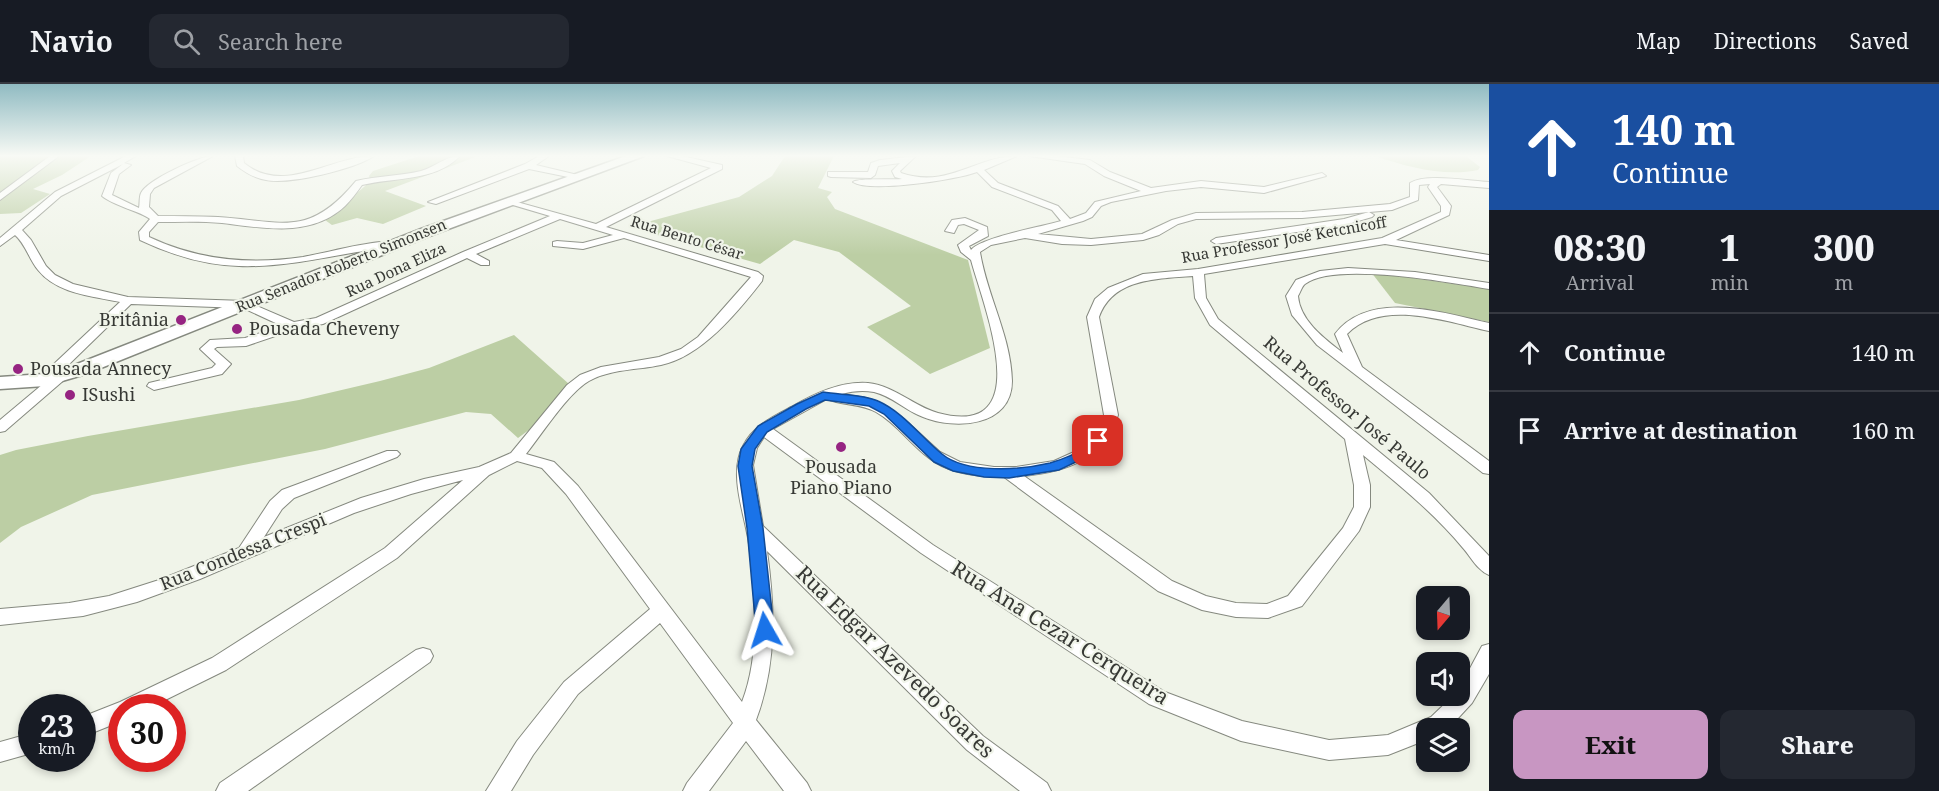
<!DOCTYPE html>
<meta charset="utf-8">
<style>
:root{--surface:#171b24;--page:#242831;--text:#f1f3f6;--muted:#9ea1a6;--line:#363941;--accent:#c896c2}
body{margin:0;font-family:"Noto Serif",serif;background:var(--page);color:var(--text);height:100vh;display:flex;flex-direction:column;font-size:22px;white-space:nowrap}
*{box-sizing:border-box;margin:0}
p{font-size:20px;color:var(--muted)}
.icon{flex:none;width:33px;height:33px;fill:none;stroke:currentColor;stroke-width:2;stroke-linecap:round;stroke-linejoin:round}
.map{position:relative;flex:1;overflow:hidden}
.side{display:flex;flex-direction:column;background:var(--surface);width:450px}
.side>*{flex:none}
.banner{background:#1a4fa0;color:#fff;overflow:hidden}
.needle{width:39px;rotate:199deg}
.tools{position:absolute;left:1416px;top:502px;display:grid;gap:12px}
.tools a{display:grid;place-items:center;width:54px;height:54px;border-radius:12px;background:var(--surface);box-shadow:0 3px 9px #0003;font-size:30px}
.speed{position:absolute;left:18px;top:610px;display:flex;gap:12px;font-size:30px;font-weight:700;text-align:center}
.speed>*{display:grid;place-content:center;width:78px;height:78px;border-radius:50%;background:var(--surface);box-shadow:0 3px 9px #0003;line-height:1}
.speed small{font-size:15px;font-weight:400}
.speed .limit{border:9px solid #d22;background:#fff;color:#111}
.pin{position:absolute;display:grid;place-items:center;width:51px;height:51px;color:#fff;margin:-26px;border-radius:12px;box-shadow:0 3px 9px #0006}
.me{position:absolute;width:66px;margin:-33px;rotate:354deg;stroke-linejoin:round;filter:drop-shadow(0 0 4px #0008)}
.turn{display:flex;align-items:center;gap:21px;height:126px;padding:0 24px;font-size:27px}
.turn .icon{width:78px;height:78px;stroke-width:2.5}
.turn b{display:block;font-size:42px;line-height:51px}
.eta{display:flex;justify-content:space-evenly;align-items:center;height:102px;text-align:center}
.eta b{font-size:36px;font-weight:800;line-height:42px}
.action{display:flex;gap:12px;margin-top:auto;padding:12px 24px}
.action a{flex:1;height:69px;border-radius:12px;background:var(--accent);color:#111;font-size:24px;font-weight:800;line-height:69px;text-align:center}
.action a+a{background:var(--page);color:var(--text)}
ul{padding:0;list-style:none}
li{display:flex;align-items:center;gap:18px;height:78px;padding:0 24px;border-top:2px solid var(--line)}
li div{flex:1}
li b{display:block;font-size:22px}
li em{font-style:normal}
header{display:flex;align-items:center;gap:36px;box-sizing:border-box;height:84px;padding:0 30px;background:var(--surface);border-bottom:2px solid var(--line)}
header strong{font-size:28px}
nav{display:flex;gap:33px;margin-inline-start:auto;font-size:21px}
.search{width:420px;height:54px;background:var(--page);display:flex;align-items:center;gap:15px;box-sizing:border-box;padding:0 21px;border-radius:12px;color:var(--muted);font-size:22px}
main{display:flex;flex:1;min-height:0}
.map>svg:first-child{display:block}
.green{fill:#bccea4}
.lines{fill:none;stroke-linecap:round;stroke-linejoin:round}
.street-casing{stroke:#85897f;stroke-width:2}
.secondary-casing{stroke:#85897f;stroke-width:3}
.street{fill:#fff;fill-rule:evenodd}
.secondary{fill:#fff;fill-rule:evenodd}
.route{fill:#1a73e8;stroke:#114b97;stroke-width:1.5}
.poi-dot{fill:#962482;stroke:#f0f4e9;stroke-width:2}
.labels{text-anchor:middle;stroke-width:4.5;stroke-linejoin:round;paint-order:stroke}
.far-street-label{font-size:15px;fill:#373935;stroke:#f0f4e9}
.poi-label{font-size:18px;fill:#373935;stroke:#f0f4e9;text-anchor:start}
.street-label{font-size:18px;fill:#373935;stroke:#f0f4e9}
.near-street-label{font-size:21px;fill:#373935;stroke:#f0f4e9}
</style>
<header>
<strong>Navio</strong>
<div class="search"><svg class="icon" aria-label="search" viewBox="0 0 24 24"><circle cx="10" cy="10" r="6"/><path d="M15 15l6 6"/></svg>Search here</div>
<nav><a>Map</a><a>Directions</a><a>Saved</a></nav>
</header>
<main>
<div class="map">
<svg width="1489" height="707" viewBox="0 0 1489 707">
<rect width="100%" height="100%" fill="#f0f4e9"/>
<g class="green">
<path d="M0,72h91l-29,19 -29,14 17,5 -29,19 -21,1z"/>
<path d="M419,72h59l-93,35 41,15 -43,18 -26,-6 -25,7 -7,-5 46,-39 -2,-5 4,-5z"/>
<path d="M785,72h49l-16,32 14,4 -5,5 8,12 133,51 22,88 -60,26 -63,-47 44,-21 -72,-54 -45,-12 -34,24 -131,-37 110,-30 33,-21z"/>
<path d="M1375,72h91l14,11 -2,3c-33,7 -71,-3 -103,-14z"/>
<path d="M1371,188l118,17v33l-94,-19z"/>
<path d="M514,251l55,49 -32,40 -19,14 -27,-24 -25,-2 -141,37 -233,46 -71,32 -21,16v-88l16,-5 72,-14 211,-36 81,-19 49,-13z"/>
</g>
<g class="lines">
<defs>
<g id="street">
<path d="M50,72h9l-59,44v-7z"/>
<path d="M126,72h10l-12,7 7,2 -12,9 -7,21 27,13c1,-4 0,-11 2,-15 6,-13 58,-37 72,-37l-59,32 -4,6 -1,13 9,9c20,0 40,0 60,1 64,4 90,22 138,-36 21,-5 44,-5 65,-10 14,-4 25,-15 39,-15 -26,26 -65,21 -98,29 -5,7 -11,15 -17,21 -34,32 -82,22 -123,17 -21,-2 -43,-1 -64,-1l-9,10v5c49,23 100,28 154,20 26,-5 51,-12 77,-15l16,1 1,2c-8,7 -29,5 -40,7 -84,15 -135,27 -217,-12l-1,-8 11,-13c-8,-7 -36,-13 -48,-23l9,-23 12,-9 -62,32 -39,34 9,10 15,26 9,9 18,9 55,13 117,4 49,21 22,-4 147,-66 87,-36 -44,-13v-4l90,25 115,-56 -44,-12h15l40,9v4l-116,58 152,45 5,4 -1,5c-24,31 -61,76 -101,84 -23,5 -51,4 -72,16 -21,12 -47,53 -63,73l28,8 24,24 164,216c19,-49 13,-107 7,-158 -4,-29 -21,-70 -6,-98 10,-20 29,-29 48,-39 23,-13 49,-26 77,-24 27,3 45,23 70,30 101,27 45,-108 33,-153l-10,-8 -3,-7 21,-15 -15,-6 -6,1 -4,8 -9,-2 7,-11 13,-2 22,9 1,9 -19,10 2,4c11,-13 70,-23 90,-29l-9,-11 -60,-23 -15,-15c-21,8 -108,21 -124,10 5,-4 38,-2 49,-3l-7,-2 -3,-6 8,-8 -22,3 -3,9 -4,3 -40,-1 -3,-1v-4h40l3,-9 9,-3 36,-4 -16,15 1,2c47,16 75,-17 116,-17l-33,14 14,13 60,23 12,13 16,-6 9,-11 46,-11 -37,-15 -19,-12 -56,-8h27l34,4 20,12 41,16 50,-7 63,6 58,-14 4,3 -62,17 -63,-6 -35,4 -55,11 -10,4 -9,11 -9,4 -45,13 53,5 51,-5 30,-14 24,-7 106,-1 88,-8 20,-7v-14c16,-10 59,-2 79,-1v6l-48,-4 -4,3 14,19 -2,9 -53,25 93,15v6l-104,-17 -181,30 2,24 12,21 211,174 60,63v19c-11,-4 -18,-18 -26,-27 -29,-35 -65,-64 -100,-93l7,30v22l-11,24 -57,75 -34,12 -32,-1 -34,-7 -44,-19 -154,-114c-24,0 -56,-3 -75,-19 -19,-14 -32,-34 -53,-46 -15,-9 -33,-6 -49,-13l-54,30 160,116 232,147 77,29 87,19 59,-5 43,-18 22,-21h7v-9l22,-41 7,-2v30l-17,29 -24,26h-22v11l-38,15 -59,5 -88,-19 -92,-37 -228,-151 -157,-116 -7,11 -4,17 10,61 220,210 64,47 4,8h-31l-53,-41 -200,-199c8,58 10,113 -11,169l51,63 4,8h-27l-38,-50 -37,50h-26l4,-8 46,-60 -73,-100 -82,71 -45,61 -22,36h-25l31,-50 47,-59 86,-73 -84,-115 -24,-26 -25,-7 -28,14 -92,83 -171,112 -77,38h-27v13l-40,16v-20l38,-15 92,-44 173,-110 78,-68 -52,14 -57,19 -154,66 -63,23 -54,14 -83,9v-16l69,-6 40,-7 50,-16 80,-32 31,-47 12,-11 105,-39h10l3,3 -3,3 -103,41 -12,11 -18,28 97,-39 63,-19 55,-12 32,-14 56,-68 13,-10 21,-8 58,-10 22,-8 17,-12 53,-60 -127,-39 -41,11 -30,-3v-4l4,-1 26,2 30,-8 -53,-16 -84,35 13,7v4h-8l-14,-7 -144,66 -27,5 -50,17 -29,1 -3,2 17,15 -9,10 -68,16 -7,-4 2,-3 63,-15 4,-4 -16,-15 10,-9 35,-2 37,-12 -39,-18 -112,-4 -71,69 6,4 -2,3 -59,51 -5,1v-12l43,-36 -5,-4 2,-3 80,-75c-28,-6 -63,-8 -82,-32 -9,-11 -12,-25 -23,-35l-15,11v-8l55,-46zM1430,100l-2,3 13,19v6l-59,26 -184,31 -55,5 -35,14 -13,11 -8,18 17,98 -8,19 -11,13 -31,14 -38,6h-22l-34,-5 -20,-10 -36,-33 -18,-13 -20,-8 -24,-4c10,-3 21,-4 32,-2 18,4 32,19 49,25 32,13 89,10 89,-36 -1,-45 -25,-85 -32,-129l11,-7 34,-7 37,6 29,1 52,-5 16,-5 19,-11 18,-5 106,-1 90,-8 26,-10 1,-15zM1193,192l2,22 15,27 135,114 9,46v22l-11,21 -55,68 -21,8 -31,-1 -30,-7 -34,-15 -148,-105c42,-4 81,-17 94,-61l-19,-98c14,-39 58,-38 94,-41z"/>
<path d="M235,72h8l1,7c40,33 86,-7 130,-7 -19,13 -85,29 -108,24 -12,-2 -20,-7 -29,-14z"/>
<path d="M539,72h10l-13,9 46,11 -4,3 -49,-10 -93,35 -8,-2 97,-38z"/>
<path d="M1369,128l5,3 -2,2 -27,8 -129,19 -5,-3 5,-3 128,-19z"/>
<path d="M1348,184l67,4 74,11v6c-36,-6 -155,-28 -184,-5 -3,2 -5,9 -7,12 2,25 27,43 45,57l-8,-19c35,-45 107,-21 154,-11v8c-42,-9 -107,-33 -142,3l15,33 127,94v13l-6,-1 -166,-128 -25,-30 -6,-19 10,-16 24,-9z"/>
<path d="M423,564l7,2 3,6 -3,6 -182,129h-32l4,-8 196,-133z"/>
<path d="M32,649v20l-32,9v-20z"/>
</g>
<path id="secondary" d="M626,72h18l-212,79 -346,139 -41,12 -45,3v-12l44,-3 28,-8 349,-137z"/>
</defs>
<use href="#street" class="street-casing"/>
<use href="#secondary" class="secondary-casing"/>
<use href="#street" class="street"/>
<use href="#secondary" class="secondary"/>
</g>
<linearGradient id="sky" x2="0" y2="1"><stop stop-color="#90bbc2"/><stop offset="0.42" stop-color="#f8faf5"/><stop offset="1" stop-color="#f8faf5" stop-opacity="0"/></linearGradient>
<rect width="1489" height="171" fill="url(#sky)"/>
<path class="route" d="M823,308c17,3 40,2 55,9 25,11 43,36 64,53 24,20 79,16 108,9 10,-3 26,-9 34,-15 5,-5 6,-10 14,-12l6,5 -11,13 -34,16 -50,8 -25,-1 -31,-6 -19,-9 -50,-48 -15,-8 -44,-6 -19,9 -39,23 -12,17 -3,17 11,62 11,102 -2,5 -7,2 -6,-2 -3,-5 -9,-102 -9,-62 3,-17 17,-23 39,-22z"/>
<g class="poi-dot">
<circle cx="181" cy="236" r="6"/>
<circle cx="237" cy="245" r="6"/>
<circle cx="18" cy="285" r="6"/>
<circle cx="70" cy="311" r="6"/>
<circle cx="841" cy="363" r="6"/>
</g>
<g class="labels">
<g class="far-street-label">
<text transform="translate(687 154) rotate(17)" y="5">Rua Bento César</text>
<text transform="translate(1284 156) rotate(-10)" y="5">Rua Professor José Ketcnicoff</text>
<text transform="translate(341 182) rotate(-22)" y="5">Rua Senador Roberto Simonsen</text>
<text transform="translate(396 186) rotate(-25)" y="5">Rua Dona Eliza</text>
</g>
<g class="poi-label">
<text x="169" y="242" text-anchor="end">Britânia</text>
<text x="249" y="251">Pousada Cheveny</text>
<text x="30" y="291">Pousada Annecy</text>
<text x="82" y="317">ISushi</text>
<text x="841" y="389" text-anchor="middle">Pousada<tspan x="841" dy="21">Piano Piano</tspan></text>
</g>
<g class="street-label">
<text transform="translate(1347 324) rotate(40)" y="6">Rua Professor José Paulo</text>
<text transform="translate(243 468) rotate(-22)" y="6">Rua Condessa Crespi</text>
</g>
<g class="near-street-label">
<text transform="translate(1060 549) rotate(32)" y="7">Rua Ana Cezar Cerqueira</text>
<text transform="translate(895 578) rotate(44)" y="7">Rua Edgar Azevedo Soares</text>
</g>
</g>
</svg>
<div class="tools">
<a><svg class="needle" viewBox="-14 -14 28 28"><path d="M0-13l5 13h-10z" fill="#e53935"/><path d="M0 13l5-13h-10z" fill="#9ea1a6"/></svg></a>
<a><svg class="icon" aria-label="sound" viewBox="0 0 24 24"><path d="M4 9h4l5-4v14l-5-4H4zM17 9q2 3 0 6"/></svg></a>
<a><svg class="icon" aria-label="layers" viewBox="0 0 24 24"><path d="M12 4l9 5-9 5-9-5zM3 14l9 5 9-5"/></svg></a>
</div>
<div class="speed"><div>23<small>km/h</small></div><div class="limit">30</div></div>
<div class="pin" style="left:1098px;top:357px;background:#d93025"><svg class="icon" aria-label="arrive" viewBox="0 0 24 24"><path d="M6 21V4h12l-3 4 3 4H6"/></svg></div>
<svg class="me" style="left:765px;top:546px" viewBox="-20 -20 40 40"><path d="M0-17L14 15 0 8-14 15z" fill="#1a73e8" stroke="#fff" stroke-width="4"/></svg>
</div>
<section class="side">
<div class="banner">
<div class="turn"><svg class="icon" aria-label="ahead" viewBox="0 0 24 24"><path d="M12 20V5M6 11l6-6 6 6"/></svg><div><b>140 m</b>Continue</div></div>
</div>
<div class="eta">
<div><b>08:30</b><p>Arrival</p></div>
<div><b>1</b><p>min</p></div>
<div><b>300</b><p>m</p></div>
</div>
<ul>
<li><svg class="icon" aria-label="ahead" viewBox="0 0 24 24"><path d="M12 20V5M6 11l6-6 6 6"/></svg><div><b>Continue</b></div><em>140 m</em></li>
<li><svg class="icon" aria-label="arrive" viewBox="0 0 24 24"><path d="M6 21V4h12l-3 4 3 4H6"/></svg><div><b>Arrive at destination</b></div><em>160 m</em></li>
</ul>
<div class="action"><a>Exit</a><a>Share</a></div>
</section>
</main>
